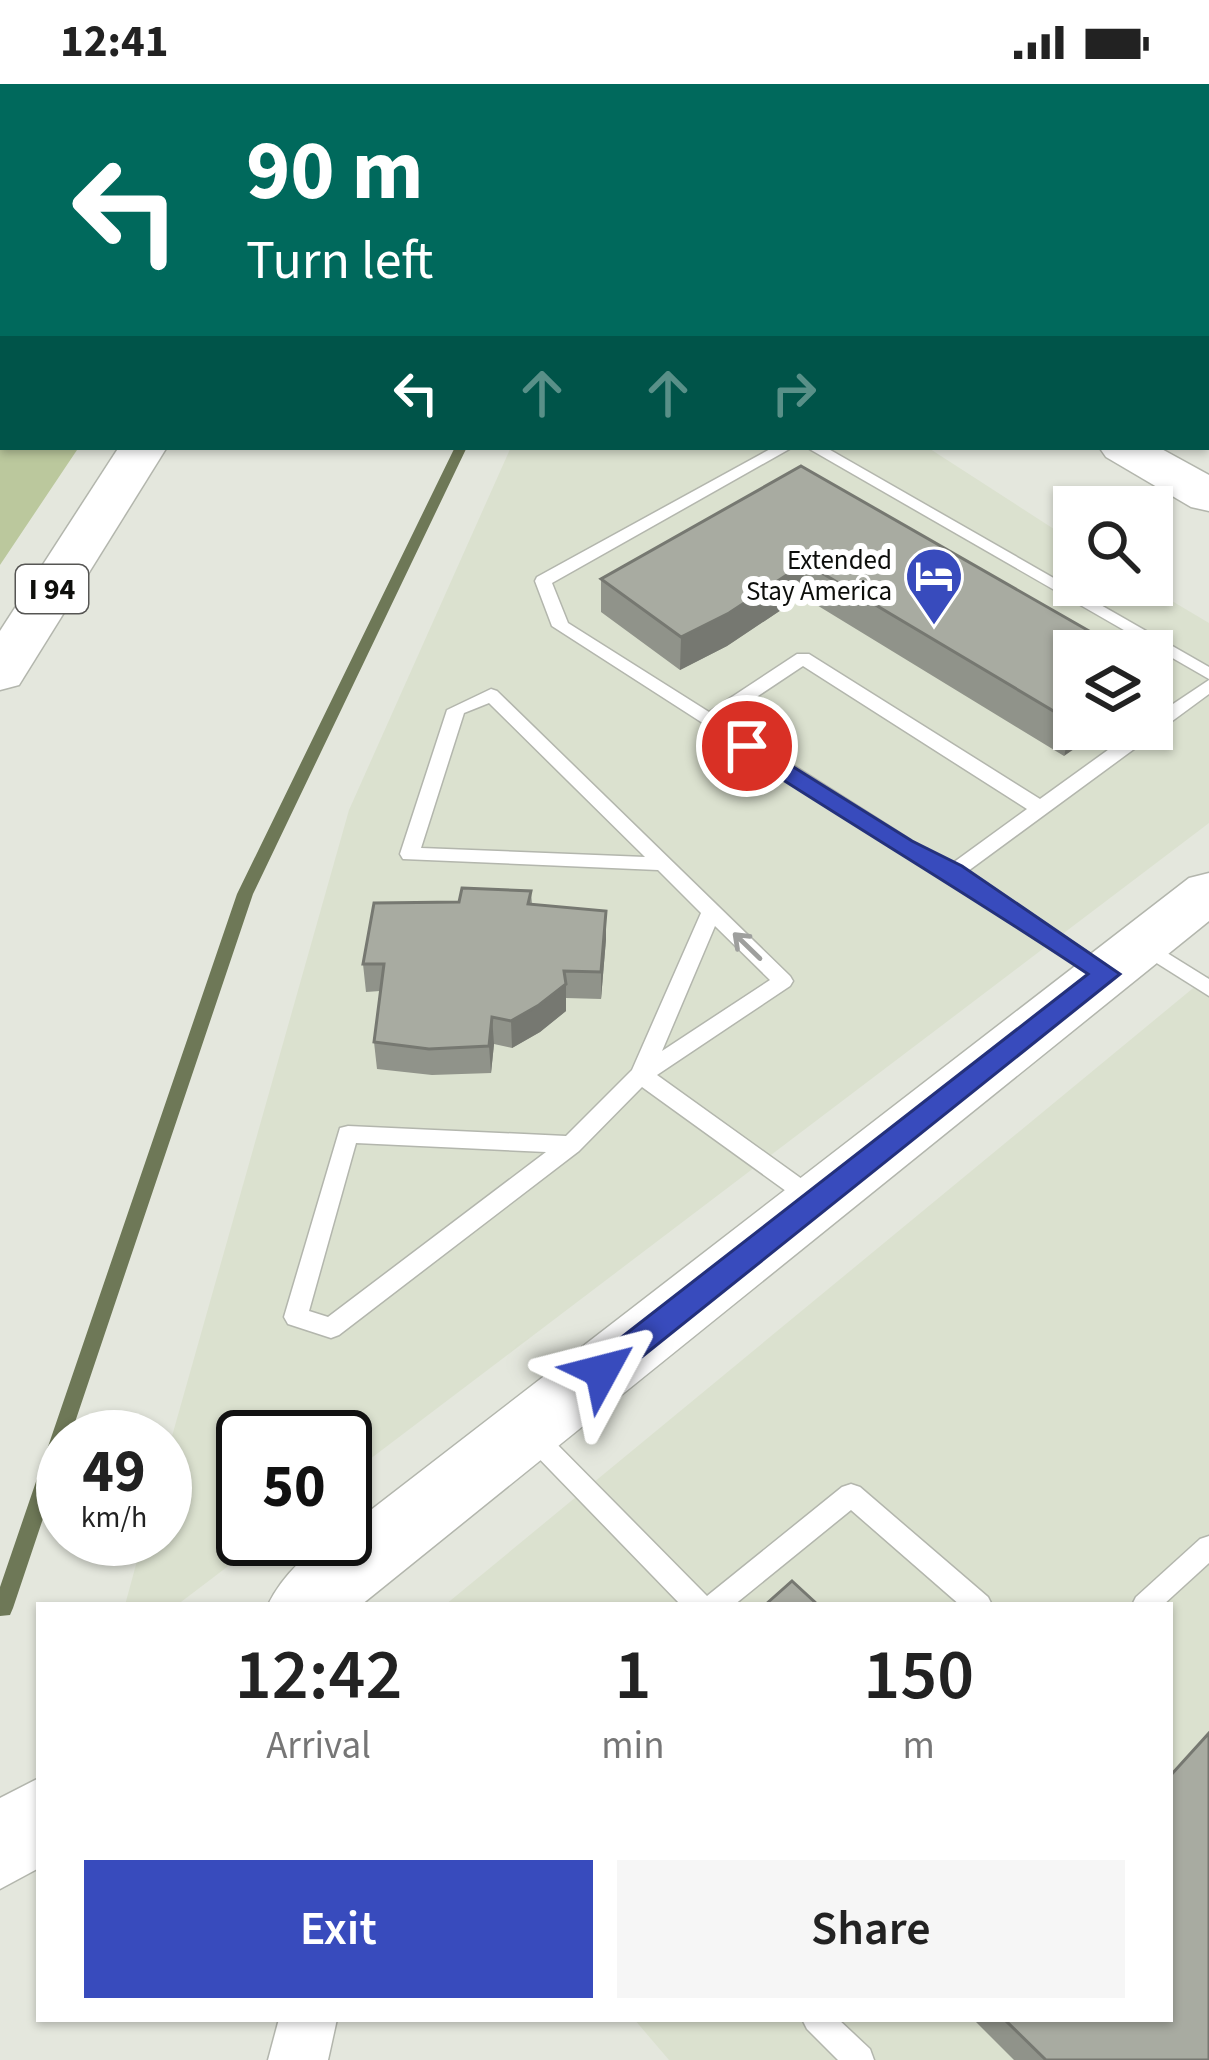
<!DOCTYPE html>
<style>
:root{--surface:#fff;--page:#f6f6f6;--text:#222;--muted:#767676;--accent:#384bbd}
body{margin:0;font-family:"Source Sans 3",sans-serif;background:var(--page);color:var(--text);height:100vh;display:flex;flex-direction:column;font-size:45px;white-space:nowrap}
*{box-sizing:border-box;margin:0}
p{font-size:39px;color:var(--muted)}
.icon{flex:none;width:66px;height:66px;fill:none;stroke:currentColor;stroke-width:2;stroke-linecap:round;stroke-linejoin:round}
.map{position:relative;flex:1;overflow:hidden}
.panel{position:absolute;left:36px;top:1518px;width:1137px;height:420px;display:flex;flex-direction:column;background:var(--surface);border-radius:0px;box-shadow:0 3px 9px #0004}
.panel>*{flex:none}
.banner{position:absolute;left:0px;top:0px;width:1209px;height:366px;box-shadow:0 3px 9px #0004;background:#00695c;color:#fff;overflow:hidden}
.fabs{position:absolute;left:1053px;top:402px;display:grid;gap:24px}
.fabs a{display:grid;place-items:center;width:120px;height:120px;border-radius:0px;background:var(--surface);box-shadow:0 3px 9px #0004;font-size:60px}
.speed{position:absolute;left:36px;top:1326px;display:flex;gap:24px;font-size:60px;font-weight:700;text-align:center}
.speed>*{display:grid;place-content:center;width:156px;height:156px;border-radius:50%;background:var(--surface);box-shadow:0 3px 9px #0004;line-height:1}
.speed small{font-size:30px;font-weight:400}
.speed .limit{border:6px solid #111;border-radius:18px;background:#fff;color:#111}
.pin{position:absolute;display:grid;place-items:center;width:102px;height:102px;color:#fff;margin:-51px;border:6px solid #fff;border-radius:50%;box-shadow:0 3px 12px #0007}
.me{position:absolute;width:132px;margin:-66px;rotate:52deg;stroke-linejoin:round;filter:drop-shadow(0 0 9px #0008)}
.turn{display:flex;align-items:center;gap:42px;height:252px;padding:0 48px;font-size:54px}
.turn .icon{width:156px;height:156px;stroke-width:2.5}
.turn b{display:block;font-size:84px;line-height:102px}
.lanes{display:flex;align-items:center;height:114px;padding:0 48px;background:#0003;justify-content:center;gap:60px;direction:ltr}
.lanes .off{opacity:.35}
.eta{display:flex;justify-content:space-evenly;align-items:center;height:204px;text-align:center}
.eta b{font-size:72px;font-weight:600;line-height:84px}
.primary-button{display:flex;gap:24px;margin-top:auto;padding:24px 48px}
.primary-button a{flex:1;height:138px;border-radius:0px;background:var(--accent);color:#fff;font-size:48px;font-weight:600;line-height:138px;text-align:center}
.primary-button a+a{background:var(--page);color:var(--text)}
.status{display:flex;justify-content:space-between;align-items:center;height:84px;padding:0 60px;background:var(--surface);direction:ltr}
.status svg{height:33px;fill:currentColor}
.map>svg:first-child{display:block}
.built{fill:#dbe1cf;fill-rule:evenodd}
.green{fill:#bbc89d}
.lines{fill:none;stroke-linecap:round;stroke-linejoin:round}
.stream{fill:#6e7857;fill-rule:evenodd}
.lane-casing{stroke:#b3b6ad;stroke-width:3}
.street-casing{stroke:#b3b6ad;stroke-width:3}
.secondary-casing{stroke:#b3b6ad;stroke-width:3}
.highway-casing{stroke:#b3b6ad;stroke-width:3}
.lane{fill:#fff;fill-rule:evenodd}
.street{fill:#fff;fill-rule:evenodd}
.secondary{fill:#fff;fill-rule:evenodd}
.highway{fill:#fff;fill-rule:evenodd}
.wall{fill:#90938a}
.shaded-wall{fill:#767871}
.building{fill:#a8aba1;stroke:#767871;stroke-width:3}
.oneway{stroke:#9e9f9d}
.route{fill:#384bbd;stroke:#24317b;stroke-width:3}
.labels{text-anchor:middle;stroke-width:12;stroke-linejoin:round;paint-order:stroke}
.far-poi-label{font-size:27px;fill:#0d0e0b;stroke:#fff;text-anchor:end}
.shield{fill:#fff;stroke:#565654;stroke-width:3}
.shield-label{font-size:30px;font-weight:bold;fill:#0d0e0b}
</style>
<div class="status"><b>12:41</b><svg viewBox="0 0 49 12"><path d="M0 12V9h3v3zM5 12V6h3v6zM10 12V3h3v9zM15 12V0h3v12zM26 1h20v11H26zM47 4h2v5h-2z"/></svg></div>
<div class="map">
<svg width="1209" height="1976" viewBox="0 0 1209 1976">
<rect width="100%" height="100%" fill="#e4e7dd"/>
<g class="built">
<path d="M511,363h416l147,95v43h71l64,38v200l-864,655v-41h-102v102h21l-87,66h-52l18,-66h22v-78l184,-651zM1074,567h78v78h-78z"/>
<path d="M1209,891v1085h-540l-35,-41h536v-414h-725z"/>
</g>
<path class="green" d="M0,0h338l-335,3v360h76l-79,118z"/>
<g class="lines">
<path class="stream" d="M455,363h12l-214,447 -183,543h-7v22l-50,149 -3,7 -10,1v-29l237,-693z"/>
<defs>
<g id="lane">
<path d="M965,0h14l2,3h-14z"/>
<path d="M1206,101l3,1v9l-3,-1z"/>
<path d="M1206,170l3,1v9l-3,-1z"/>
<path d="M774,363h19l-241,136 16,40 141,89 88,-58h12l231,145 97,-70h15v-11l57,-38v14l-245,180 149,94 3,5 -3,5h-14l-547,-352 -17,-45 2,-4zM803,582l224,143 -77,56 -228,-145z"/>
<path d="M806,363h19l384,220v12z"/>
<path d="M491,605l6,2 293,285 3,5 -3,5 -133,89 163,117 3,6 -3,6h-16l-162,-117 -63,64 -240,184 -8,3 -43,-14 -4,-7 56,-189 8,-2 218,10 66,-66 69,-157 -43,-43 -255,-11 -3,-5 47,-144zM489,619l156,154 -224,-9 43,-135zM715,842l55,54 -108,71zM356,1059l190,9 -218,165 -19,-6z"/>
<path d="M1143,854l66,41v17l-73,-46 -3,-5z"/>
<path d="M531,1339l9,4 167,169 135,-109 9,-3 9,3 128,110 4,8h-32l-109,-95 -117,95h-53l-159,-164 -3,-7 3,-7z"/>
<path d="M1209,1452v27l-46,42h-31l4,-8 64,-58z"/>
<path d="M802,1935h36l32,30 4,11h-36l-31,-31z"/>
</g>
<path id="street" d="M279,1935h58l-9,41h-60z"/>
<g id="secondary">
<path d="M1209,789v48l-848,684h-93c12,-26 47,-66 77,-66v-9l844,-652z"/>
<path d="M39,1694v90l-39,21v-91z"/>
</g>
<g id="highway">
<path d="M538,0h41l2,3h-41z"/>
<path d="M745,0h39l2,3h-39z"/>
<path d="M1206,307l3,1v29l-3,-1z"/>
<path d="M119,363h48l-148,238 -19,5v-59z"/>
<path d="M1099,363h59l51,28v36l-18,-4 -85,-50z"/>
</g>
</defs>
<use href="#lane" class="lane-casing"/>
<use href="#street" class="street-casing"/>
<use href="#secondary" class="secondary-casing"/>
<use href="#highway" class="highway-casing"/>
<use href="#lane" class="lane"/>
<use href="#street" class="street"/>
<use href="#secondary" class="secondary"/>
<use href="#highway" class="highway"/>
</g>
<g class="wall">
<path d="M1209,0v79l-3,-1v-75z"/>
<path d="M801,382l323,185 -50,78 -10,27 -262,-160 -75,50 -47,24 -79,-58v-33z"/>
<path d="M531,807l1,14 74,6v28l-5,60 -35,-1v13l-26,21 -28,16 -18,-4 -3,29 -59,2 -55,-6 -3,-27 6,-51 -14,1 -3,-28 96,-62z"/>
<path d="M973,1935h197l39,41h-195z"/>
</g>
<g class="shaded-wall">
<path d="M805,479l-3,33 -75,50 -47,24 1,-33z"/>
<path d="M1074,636v9h29l-39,27 8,-34z"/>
<path d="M606,827v28l-5,60v-27z"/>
<path d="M566,900v27l-26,21 -28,16 -1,-27z"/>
<path d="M492,933l2,27 -3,29 -2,-27z"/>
</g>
<g class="building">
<path d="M1128,0h81v46l-3,-1v-42h-84z"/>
<path d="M801,382l323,185h-50v69l-2,2 -267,-159 -76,50 -48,24 -80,-58z"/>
<path d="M462,804l69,3 -3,13 78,7 -5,61 -37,-1 2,13 -27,21 -28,16 -19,-4 -3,29 -60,3 -55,-7 10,-78h-21l11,-61 85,-1z"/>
<path d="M792,1497l26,24h-53z"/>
<path d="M1209,1649v327h-163l-42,-41h166v-243z"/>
</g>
<defs><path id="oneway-shaft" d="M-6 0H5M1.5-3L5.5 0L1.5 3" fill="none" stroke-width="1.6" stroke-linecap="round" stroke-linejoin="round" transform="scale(3)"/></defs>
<use class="oneway" href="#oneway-shaft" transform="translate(747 862) rotate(-136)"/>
<path class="route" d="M747,654l165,103 50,25 158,108 -507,406 -11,4 -11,-4 -5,-9 5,-10 497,-387c-115,-77 -233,-147 -350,-223v-11z"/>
<defs>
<symbol id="hotel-pin" viewBox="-11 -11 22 30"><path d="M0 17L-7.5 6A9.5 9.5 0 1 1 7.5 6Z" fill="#384bbd" stroke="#fff"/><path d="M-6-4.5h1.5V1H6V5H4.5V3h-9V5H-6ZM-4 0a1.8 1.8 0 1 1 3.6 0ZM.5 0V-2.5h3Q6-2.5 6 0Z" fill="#fff"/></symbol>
</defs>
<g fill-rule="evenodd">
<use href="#hotel-pin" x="901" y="459" width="66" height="90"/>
</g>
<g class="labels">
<g class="far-poi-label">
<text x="892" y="485">Extended<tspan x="892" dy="31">Stay America</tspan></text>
</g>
<rect class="shield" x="16" y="481" width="72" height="48" rx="9"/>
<g class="shield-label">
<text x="52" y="515">I 94</text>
</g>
</g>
</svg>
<div class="fabs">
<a><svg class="icon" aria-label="search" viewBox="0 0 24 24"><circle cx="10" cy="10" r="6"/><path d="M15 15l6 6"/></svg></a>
<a><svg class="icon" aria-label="layers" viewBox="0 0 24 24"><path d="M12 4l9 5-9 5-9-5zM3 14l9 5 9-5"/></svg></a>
</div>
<div class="speed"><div>49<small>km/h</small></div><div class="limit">50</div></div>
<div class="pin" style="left:747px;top:662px;background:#d93025"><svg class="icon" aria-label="arrive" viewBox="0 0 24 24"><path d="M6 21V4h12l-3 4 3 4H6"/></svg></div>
<svg class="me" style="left:602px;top:1287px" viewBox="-20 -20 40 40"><path d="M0-17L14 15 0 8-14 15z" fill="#384bbd" stroke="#fff" stroke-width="4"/></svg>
<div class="banner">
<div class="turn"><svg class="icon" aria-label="left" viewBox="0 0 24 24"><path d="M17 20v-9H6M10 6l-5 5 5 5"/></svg><div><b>90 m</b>Turn left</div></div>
<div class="lanes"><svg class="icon" aria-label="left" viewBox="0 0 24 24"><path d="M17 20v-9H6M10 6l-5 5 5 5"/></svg><svg class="icon off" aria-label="ahead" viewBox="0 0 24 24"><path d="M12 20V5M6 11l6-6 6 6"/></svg><svg class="icon off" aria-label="ahead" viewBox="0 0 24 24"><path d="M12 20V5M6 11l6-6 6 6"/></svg><svg class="icon off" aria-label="right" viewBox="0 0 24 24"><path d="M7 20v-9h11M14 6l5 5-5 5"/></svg></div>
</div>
<section class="panel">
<div class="eta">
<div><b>12:42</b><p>Arrival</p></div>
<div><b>1</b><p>min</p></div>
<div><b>150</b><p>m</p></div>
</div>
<div class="primary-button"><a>Exit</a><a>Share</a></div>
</section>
</div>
